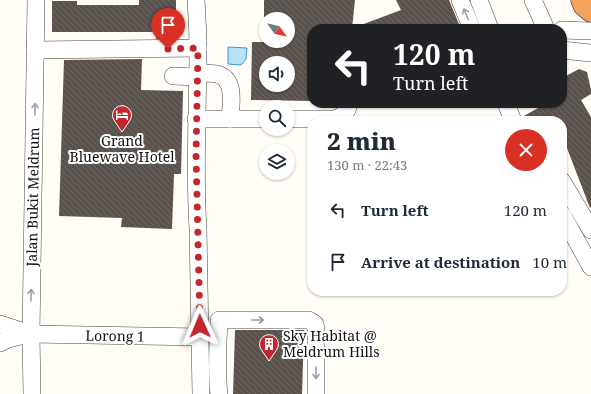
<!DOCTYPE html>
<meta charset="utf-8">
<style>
:root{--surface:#fff;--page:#f6f6f7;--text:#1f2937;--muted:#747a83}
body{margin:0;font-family:"Noto Serif",serif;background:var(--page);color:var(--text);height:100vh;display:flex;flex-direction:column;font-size:15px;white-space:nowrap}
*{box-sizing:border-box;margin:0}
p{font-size:13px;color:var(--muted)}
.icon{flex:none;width:22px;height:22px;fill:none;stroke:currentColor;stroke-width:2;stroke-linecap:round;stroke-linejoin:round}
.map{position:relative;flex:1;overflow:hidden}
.side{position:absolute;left:307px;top:116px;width:260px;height:180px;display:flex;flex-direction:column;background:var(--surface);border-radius:16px;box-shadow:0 1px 3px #0004}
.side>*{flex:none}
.banner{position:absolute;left:307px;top:24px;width:260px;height:84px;border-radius:16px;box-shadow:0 1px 3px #0004;background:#202124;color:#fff;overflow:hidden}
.needle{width:26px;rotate:124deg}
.buttons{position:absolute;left:259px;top:12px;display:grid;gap:8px}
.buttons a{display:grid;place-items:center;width:36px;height:36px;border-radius:50%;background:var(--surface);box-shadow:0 1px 3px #0004;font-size:20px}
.pin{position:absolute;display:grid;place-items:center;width:34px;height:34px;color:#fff;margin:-41px -17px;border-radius:50% 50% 50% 0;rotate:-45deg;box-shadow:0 0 4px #0007}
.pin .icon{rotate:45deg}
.me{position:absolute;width:44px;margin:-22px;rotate:359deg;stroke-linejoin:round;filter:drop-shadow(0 0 3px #0008)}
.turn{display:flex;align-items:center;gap:14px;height:84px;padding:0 20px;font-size:18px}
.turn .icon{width:52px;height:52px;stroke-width:2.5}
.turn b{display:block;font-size:28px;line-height:34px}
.round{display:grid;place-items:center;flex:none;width:42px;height:42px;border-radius:21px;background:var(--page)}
.head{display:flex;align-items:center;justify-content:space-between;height:68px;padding:0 20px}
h1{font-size:24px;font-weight:800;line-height:30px}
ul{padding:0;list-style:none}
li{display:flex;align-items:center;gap:12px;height:52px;padding:0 20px}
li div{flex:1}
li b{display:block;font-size:15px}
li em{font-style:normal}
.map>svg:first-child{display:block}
.water{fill:#b9e0f7;stroke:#3f96cf}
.building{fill:url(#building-back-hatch);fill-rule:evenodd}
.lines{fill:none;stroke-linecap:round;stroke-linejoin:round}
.minor-casing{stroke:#444;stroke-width:18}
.highway-casing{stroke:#222;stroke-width:23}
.minor{stroke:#fff;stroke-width:17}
.highway{stroke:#f5a25d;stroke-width:22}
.oneway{stroke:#a0a0a0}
.route{stroke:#c4262e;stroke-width:7;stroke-dasharray:0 12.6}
.labels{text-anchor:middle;stroke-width:4;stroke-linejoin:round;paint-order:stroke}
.poi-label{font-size:14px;fill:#111;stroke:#fff}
.street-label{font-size:14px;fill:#111;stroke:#fff}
</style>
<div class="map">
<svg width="591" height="394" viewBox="0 0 591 394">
<defs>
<pattern id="building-back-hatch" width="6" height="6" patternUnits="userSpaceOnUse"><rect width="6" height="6" fill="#5a524d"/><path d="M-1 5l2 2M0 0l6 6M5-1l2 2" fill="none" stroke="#6d6662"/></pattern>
</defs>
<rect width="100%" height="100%" fill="#fffdf5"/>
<path class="water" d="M228,47l19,1 -1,11 -5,6 -13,-1z"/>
<g class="building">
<path d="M139,0h37v38l-20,1v-7h-104v-31h25v4h62z"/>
<path d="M264,0h91l-3,29h-40v72l-61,-1 1,-58h12zM266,19h22v22h-22zM266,63h22v22h-22z"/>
<path d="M396,0h53l12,29h-108v-1l48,-18z"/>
<path d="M142,59l-1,31 42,1 -2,83h-7l-2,55 -51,-2 1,-9 -63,-2 5,-156z"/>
<path d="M579,69l8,3 4,18v4l-10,6 10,17v90l-1,1 -28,-73v-14h-39l-1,-4 25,-14h15v-25z"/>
<path d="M235,330h69l-2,64h-69z"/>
</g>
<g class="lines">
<defs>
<g id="minor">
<path d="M196,0c1,16 2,33 2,49 0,60 -4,120 0,180l3,165"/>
<path d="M460,0l12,29"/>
<path d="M479,0l11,29"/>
<path d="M533,0l13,29"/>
<path d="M562,30l29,1"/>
<path d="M35,50l163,-2"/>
<path d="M562,50l29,3"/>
<path d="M197,73c7,0 14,0 20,1 19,5 14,30 13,45"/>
<path d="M173,76l24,1"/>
<path d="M506,103l7,18"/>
<path d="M196,119h70"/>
<path d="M288,119h47c8,-3 13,-7 14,-16"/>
<path d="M562,181l29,49"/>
<path d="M562,214l29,53"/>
<path d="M0,324l31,10 169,3"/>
<path d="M0,343l8,-4 21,-5"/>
<path d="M32,394l-1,-60 5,-334"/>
<path d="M219,394c-3,-25 -1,-50 0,-74h90l6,4 1,5v65"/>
</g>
<path id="highway" d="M582,0l2,5 7,6"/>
</defs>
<use href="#minor" class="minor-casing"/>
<use href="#highway" class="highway-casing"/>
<use href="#minor" class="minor"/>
<use href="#highway" class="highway"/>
</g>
<defs><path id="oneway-shaft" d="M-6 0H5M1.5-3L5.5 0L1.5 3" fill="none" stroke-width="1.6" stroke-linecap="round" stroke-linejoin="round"/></defs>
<g class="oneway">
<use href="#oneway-shaft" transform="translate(466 14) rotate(-112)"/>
<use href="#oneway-shaft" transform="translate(35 109) rotate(-89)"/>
<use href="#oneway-shaft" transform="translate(31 295) rotate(-89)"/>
<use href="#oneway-shaft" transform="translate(258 320)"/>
<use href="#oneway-shaft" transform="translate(316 373) rotate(90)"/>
</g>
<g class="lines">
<path class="route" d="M168,49l30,-1 -2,107 4,171"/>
</g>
<defs>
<symbol id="hotel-pin" viewBox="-11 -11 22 30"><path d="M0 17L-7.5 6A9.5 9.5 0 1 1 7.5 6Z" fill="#c4262e" stroke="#fff"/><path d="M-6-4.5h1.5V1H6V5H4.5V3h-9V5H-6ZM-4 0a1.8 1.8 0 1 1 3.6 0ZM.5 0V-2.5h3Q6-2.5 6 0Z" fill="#fff"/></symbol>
<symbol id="building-pin" viewBox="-11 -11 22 30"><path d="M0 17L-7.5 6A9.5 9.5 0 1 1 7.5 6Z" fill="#c4262e" stroke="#fff"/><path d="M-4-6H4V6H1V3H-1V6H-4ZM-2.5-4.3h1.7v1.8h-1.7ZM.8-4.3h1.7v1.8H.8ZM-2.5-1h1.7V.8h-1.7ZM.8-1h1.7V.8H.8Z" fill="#fff"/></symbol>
</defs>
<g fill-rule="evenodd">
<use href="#hotel-pin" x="111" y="104" width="22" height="30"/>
<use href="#building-pin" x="258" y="333" width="22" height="30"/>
</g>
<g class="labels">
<g class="poi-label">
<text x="122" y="146">Grand<tspan x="122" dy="16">Bluewave Hotel</tspan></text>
<text x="283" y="341" text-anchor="start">Sky Habitat @<tspan x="283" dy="16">Meldrum Hills</tspan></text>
</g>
<g class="street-label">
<text transform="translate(33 197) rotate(-89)" y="5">Jalan Bukit Meldrum</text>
<text transform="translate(115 336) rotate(1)" y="5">Lorong 1</text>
</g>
</g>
</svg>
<div class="buttons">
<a><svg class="needle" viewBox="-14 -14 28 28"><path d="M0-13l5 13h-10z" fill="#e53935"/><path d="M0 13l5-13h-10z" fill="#747a83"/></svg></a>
<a><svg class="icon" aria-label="sound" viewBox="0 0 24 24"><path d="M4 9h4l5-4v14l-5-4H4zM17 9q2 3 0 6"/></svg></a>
<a><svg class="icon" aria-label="search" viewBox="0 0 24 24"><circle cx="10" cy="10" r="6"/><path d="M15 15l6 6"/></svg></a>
<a><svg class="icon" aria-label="layers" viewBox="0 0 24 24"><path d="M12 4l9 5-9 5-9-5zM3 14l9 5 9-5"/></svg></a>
</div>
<div class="pin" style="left:168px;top:49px;background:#d93025"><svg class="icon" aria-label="arrive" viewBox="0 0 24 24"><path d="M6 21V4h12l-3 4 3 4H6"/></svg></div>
<svg class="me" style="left:200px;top:326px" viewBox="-20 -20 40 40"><path d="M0-17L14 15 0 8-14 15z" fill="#c4262e" stroke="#fff" stroke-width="4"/></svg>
<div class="banner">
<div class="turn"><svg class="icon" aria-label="left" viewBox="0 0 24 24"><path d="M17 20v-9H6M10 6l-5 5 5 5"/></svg><div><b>120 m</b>Turn left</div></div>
</div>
<section class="side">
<div class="head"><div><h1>2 min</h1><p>130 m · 22:43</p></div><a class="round" style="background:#d93025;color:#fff"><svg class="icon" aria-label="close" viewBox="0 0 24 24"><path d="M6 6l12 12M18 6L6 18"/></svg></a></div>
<ul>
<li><svg class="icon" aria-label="left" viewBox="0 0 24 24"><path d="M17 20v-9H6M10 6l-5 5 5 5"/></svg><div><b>Turn left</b></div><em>120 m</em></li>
<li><svg class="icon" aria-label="arrive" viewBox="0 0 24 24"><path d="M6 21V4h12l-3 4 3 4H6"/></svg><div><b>Arrive at destination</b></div><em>10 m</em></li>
</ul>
</section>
</div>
